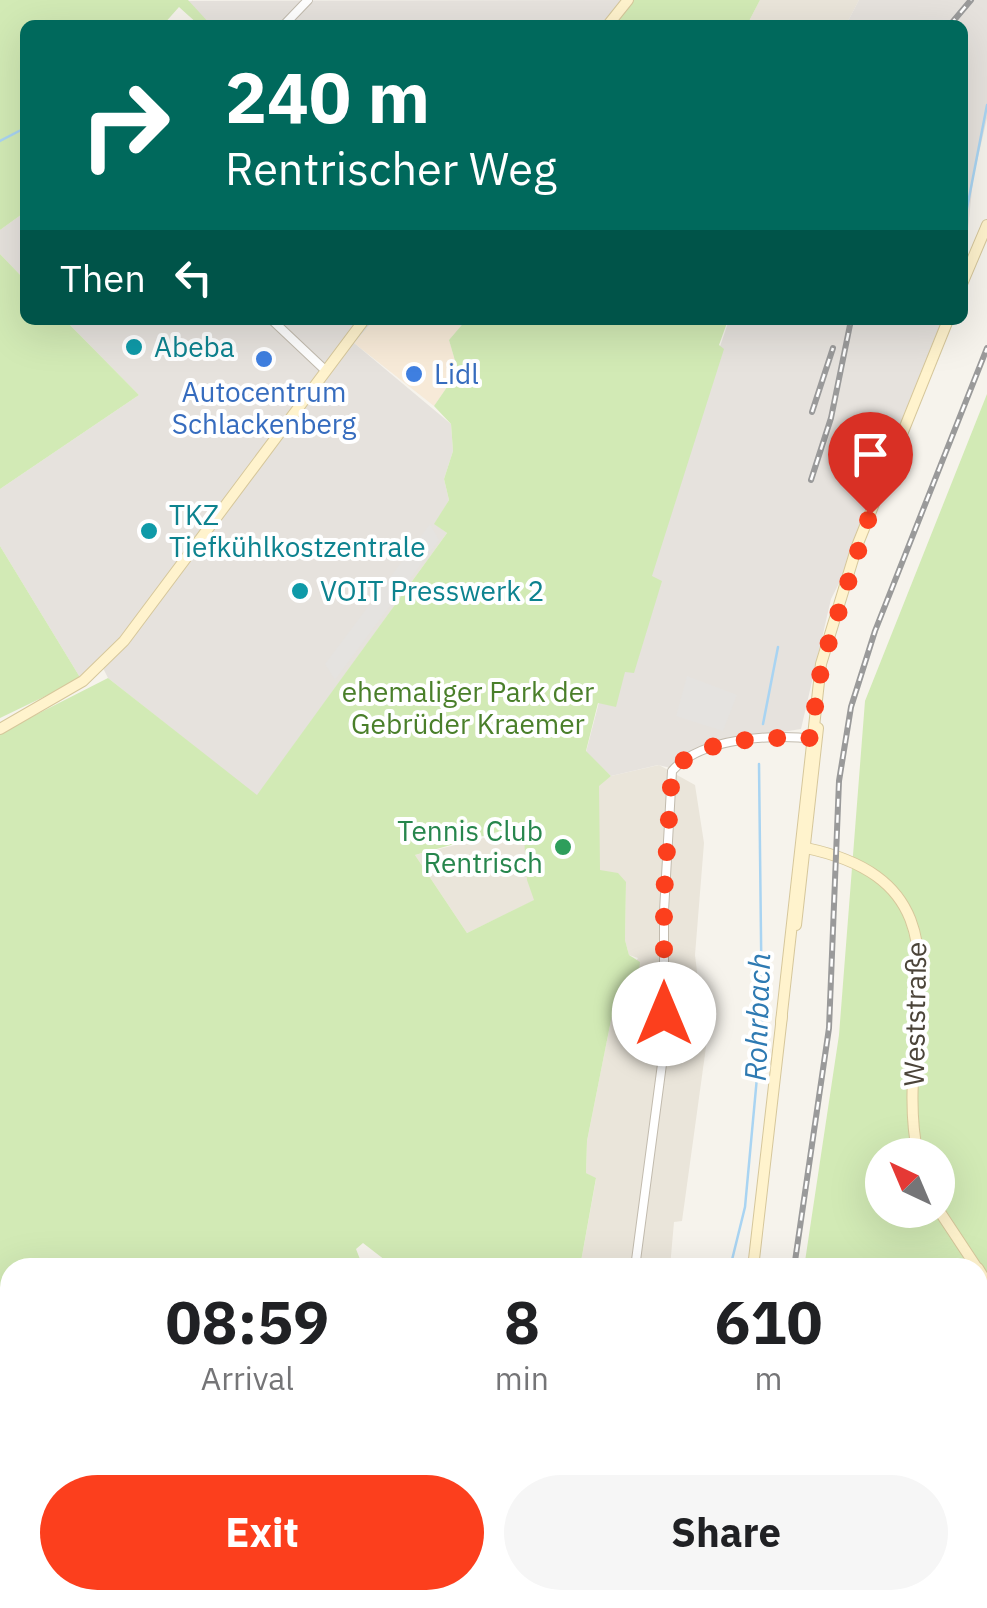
<!DOCTYPE html>
<meta charset="utf-8">
<style>
:root{--surface:#fff;--page:#f6f6f6;--text:#202124;--muted:#757577;--accent:#fc3f1d}
body{margin:0;font-family:"IBM Plex Sans",sans-serif;background:var(--page);color:var(--text);height:100vh;display:flex;flex-direction:column;font-size:38px;white-space:nowrap}
*{box-sizing:border-box;margin:0}
p{font-size:32px;color:var(--muted)}
.icon{flex:none;width:55px;height:55px;fill:none;stroke:currentColor;stroke-width:2;stroke-linecap:round;stroke-linejoin:round}
.map{position:relative;flex:1;overflow:hidden}
.side{position:absolute;left:0px;top:1258px;width:988px;height:352px;display:flex;flex-direction:column;background:var(--surface);border-radius:30px 30px 0 0;box-shadow:0 10px 40px #0002}
.side>*{flex:none}
.hud{position:absolute;left:20px;top:20px;width:948px;height:305px;border-radius:15px;box-shadow:0 10px 40px #0002;background:#00695c;color:#fff;overflow:hidden}
.needle{width:65px;rotate:316deg}
.tools{position:absolute;left:865px;top:1138px;display:grid;gap:20px}
.tools a{display:grid;place-items:center;width:90px;height:90px;border-radius:50%;background:var(--surface);box-shadow:0 10px 40px #0002;font-size:50px}
.pin{position:absolute;display:grid;place-items:center;width:85px;height:85px;color:#fff;margin:-102px -42px;border-radius:50% 50% 50% 0;rotate:-45deg;box-shadow:0 0 10px #0007}
.pin .icon{rotate:45deg}
.me{position:absolute;width:110px;margin:-55px;rotate:0deg;stroke-linejoin:round;filter:drop-shadow(0 0 8px #0008)}
.turn{display:flex;align-items:center;gap:35px;height:210px;padding:0 40px;font-size:45px}
.turn .icon{width:130px;height:130px;stroke-width:2.5}
.turn b{display:block;font-size:70px;line-height:85px}
.then{display:flex;align-items:center;height:95px;padding:0 40px;background:#0003;gap:20px;font-size:38px}
.eta{display:flex;justify-content:space-evenly;align-items:center;height:170px;text-align:center}
.eta b{font-size:60px;font-weight:700;line-height:70px}
.cta{display:flex;gap:20px;margin-top:auto;padding:20px 40px}
.cta a{flex:1;height:115px;border-radius:60px;background:var(--accent);color:#fff;font-size:40px;font-weight:700;line-height:115px;text-align:center}
.cta a+a{background:var(--page);color:var(--text)}
.map>svg:first-child{display:block}
.residential{fill:#eae5da}
.commercial{fill:#f7ead8}
.industrial{fill:#e6e2dd}
.green{fill:#d2eab5;fill-rule:evenodd}
.parking{fill:#e5e3e0}
.lines{fill:none;stroke-linecap:round;stroke-linejoin:round}
.stream{stroke:#a9d4f2;stroke-width:2.5}
.minor-casing{stroke:#c2bbae;stroke-width:10}
.tertiary-casing{stroke:#c2bbae;stroke-width:11}
.secondary-casing{stroke:#d6c79b;stroke-width:12}
.minor{stroke:#fff;stroke-width:8}
.tertiary{stroke:#fff;stroke-width:9}
.secondary{stroke:#fff3cd;stroke-width:10}
.rail-casing{stroke:#9a9a9a;stroke-width:6}
.rail{stroke:#fff;stroke-width:2.5;stroke-dasharray:8;stroke-linecap:butt}
.route{stroke:#fc3f1d;stroke-width:18;stroke-dasharray:0 32.4}
.culture-dot{fill:#0f9aa8;stroke:#fff;stroke-width:4}
.shop-dot{fill:#3f7fe0;stroke:#fff;stroke-width:4}
.leisure-dot{fill:#2e9e5b;stroke:#fff;stroke-width:4}
.labels{text-anchor:middle;stroke-width:8;stroke-linejoin:round;paint-order:stroke}
.culture-label{font-size:28px;fill:#0d838f;stroke:#fff;text-anchor:start}
.shop-label{font-size:28px;fill:#366cbe;stroke:#fff;text-anchor:start}
.park-label{font-size:28px;fill:#4a7f2a;stroke:#fff}
.leisure-label{font-size:28px;fill:#27864d;stroke:#fff;text-anchor:end}
.street-label{font-size:28px;fill:#4b4439;stroke:#fff}
.water-label{font-size:30px;font-style:italic;fill:#2e7ab2;stroke:#fff}
</style>
<div class="map">
<svg width="987" height="1608" viewBox="0 0 987 1608">
<rect width="100%" height="100%" fill="#f6f3ec"/>
<g class="residential">
<path d="M760,0h99l-13,25h-99z"/>
<path d="M659,765l36,20 9,58 -9,112 11,92 -24,174 -8,1 -4,45h-90l16,-88 -10,-6 1,-32 28,-141 23,-42 -9,-3 -4,-15 1,-58 -91,18 -68,33 -52,-78 89,-22 107,-57z"/>
<path d="M987,1479v129h-705l13,-8h683v-120z"/>
</g>
<path class="commercial" d="M374,320h92l-17,20 9,31 -24,35 -80,-63z"/>
<g class="industrial">
<path d="M634,0l-20,25h-403l-24,-24z"/>
<path d="M859,0h128v118l-14,61 -10,101 -1,-255h-116z"/>
<path d="M25,212v68l-25,-26v-24z"/>
<path d="M65,320h309l-20,23 97,81 2,27 -9,28 5,21 -14,24 12,9 -190,263 -149,-118 -9,-18 -18,19 -81,-133v-57l139,-94z"/>
<path d="M729,320h218l-89,226 -27,53 -30,130 -98,16 -32,23 -13,-3 -47,11 -25,-24 13,-50z"/>
</g>
<g class="green">
<path d="M0,0h188l23,25h-12l-20,-18 -16,18h-138v187l-25,18z"/>
<path d="M634,0h126l-13,25h-133z"/>
<path d="M0,254l25,26v40h40l74,75 -139,94z"/>
<path d="M466,320h262l-9,25 5,4 -72,227 10,5 -28,92 -9,-1 -9,35 -18,-4 -12,48 25,25 -12,10 1,84 18,3 8,9 -1,58 4,15 11,7 -3,27 -18,2 -4,9 -28,141 -1,32 10,5 -16,89h-186l-31,-24 -7,6 7,18 -353,1v332h250l-13,8h-247v-875l108,-55 149,117 190,-262 -13,-9 15,-24 -5,-21 9,-28 -2,-27 -17,-18 24,-35 -9,-31zM523,825l4,55 7,20 -67,33 -52,-78z"/>
<path d="M987,394v1106l-9,1v-233h-174l35,-233 26,-334zM882,1155h56v55h-56z"/>
<path d="M0,546l81,133 -81,39z"/>
</g>
<g class="parking">
<path d="M430,524l9,16 -104,140 -10,-16z"/>
<path d="M687,676l50,19 -14,36 -47,-15z"/>
</g>
<g class="lines">
<g class="stream">
<path d="M0,141l25,-13"/>
<path d="M962,234l25,-129"/>
<path d="M763,724l15,-77"/>
<path d="M730,1268l15,-61 17,-184 -3,-259"/>
<path d="M700,1600l1,8"/>
</g>
<defs>
<g id="minor">
<path d="M284,25l24,-25"/>
<path d="M272,320l53,50"/>
<path d="M635,1268l29,-219v-138l8,-140c29,-34 102,-37 143,-32"/>
<path d="M978,1500l9,-1"/>
<path d="M978,1545l9,-5"/>
<path d="M548,1600l2,8"/>
<path d="M970,1600l4,8"/>
<path d="M859,1608l19,-8"/>
</g>
<path id="tertiary" d="M402,1608l10,-8"/>
<g id="secondary">
<path d="M608,25l20,-25"/>
<path d="M962,284l25,-59"/>
<path d="M0,729l83,-48 41,-40 240,-321"/>
<path d="M806,848c181,38 84,182 112,307"/>
<path d="M796,925l22,-197"/>
<path d="M781,1022l40,-358 36,-118 91,-226"/>
<path d="M938,1209l39,59"/>
<path d="M753,1268l29,-252"/>
<path d="M978,1268l9,15"/>
<path d="M978,1393l9,2"/>
<path d="M808,1600l4,8"/>
<path d="M261,1608l13,-8"/>
</g>
</defs>
<use href="#minor" class="minor-casing"/>
<use href="#tertiary" class="tertiary-casing"/>
<use href="#secondary" class="secondary-casing"/>
<use href="#minor" class="minor"/>
<use href="#tertiary" class="tertiary"/>
<use href="#secondary" class="secondary"/>
<defs>
<g id="rail">
<path d="M950,25l21,-25"/>
<path d="M812,412l21,-64"/>
<path d="M811,480l20,-62 20,-98"/>
<path d="M794,1268l35,-240 10,-247 12,-74 24,-76 112,-283"/>
<path d="M902,1600l4,8"/>
</g>
</defs>
<use href="#rail" class="rail-casing"/>
<use href="#rail" class="rail"/>
</g>
<g class="lines">
<path class="route" d="M664,1014v-118l8,-125c29,-34 96,-34 138,-33l12,-74 48,-150"/>
</g>
<g class="culture-dot">
<circle cx="134" cy="347" r="10"/>
<circle cx="149" cy="531" r="10"/>
<circle cx="300" cy="591" r="10"/>
</g>
<g class="shop-dot">
<circle cx="264" cy="359" r="10"/>
<circle cx="414" cy="374" r="10"/>
</g>
<circle class="leisure-dot" cx="563" cy="847" r="10"/>
<g class="labels">
<g class="culture-label">
<text x="154" y="357">Abeba</text>
<text x="169" y="525">TKZ<tspan x="169" dy="32">Tiefkühlkostzentrale</tspan></text>
<text x="320" y="601">VOIT Presswerk 2</text>
</g>
<g class="shop-label">
<text x="434" y="384">Lidl</text>
<text x="264" y="402" text-anchor="middle">Autocentrum<tspan x="264" dy="32">Schlackenberg</tspan></text>
</g>
<g class="park-label">
<text x="468" y="702">ehemaliger Park der<tspan x="468" dy="32">Gebrüder Kraemer</tspan></text>
</g>
<g class="leisure-label">
<text x="543" y="841">Tennis Club<tspan x="543" dy="32">Rentrisch</tspan></text>
</g>
<g class="street-label">
<text transform="translate(915 1014) rotate(-89)" y="10">Weststraße</text>
</g>
<g class="water-label">
<text transform="translate(758 1017) rotate(-88)" y="10">Rohrbach</text>
</g>
</g>
</svg>
<div class="tools">
<a><svg class="needle" viewBox="-14 -14 28 28"><path d="M0-13l5 13h-10z" fill="#e53935"/><path d="M0 13l5-13h-10z" fill="#757577"/></svg></a>
</div>
<div class="pin" style="left:870px;top:514px;background:#d93025"><svg class="icon" aria-label="arrive" viewBox="0 0 24 24"><path d="M6 21V4h12l-3 4 3 4H6"/></svg></div>
<svg class="me" style="left:664px;top:1014px" viewBox="-20 -20 40 40"><circle r="19" fill="#fff"/><path d="M0-13L10 11 0 6-10 11z" fill="#fc3f1d"/></svg>
<div class="hud">
<div class="turn"><svg class="icon" aria-label="right" viewBox="0 0 24 24"><path d="M7 20v-9h11M14 6l5 5-5 5"/></svg><div><b>240 m</b>Rentrischer Weg</div></div>
<div class="then">Then<svg class="icon" aria-label="left" viewBox="0 0 24 24"><path d="M17 20v-9H6M10 6l-5 5 5 5"/></svg></div>
</div>
<section class="side">
<div class="eta">
<div><b>08:59</b><p>Arrival</p></div>
<div><b>8</b><p>min</p></div>
<div><b>610</b><p>m</p></div>
</div>
<div class="cta"><a>Exit</a><a>Share</a></div>
</section>
</div>
